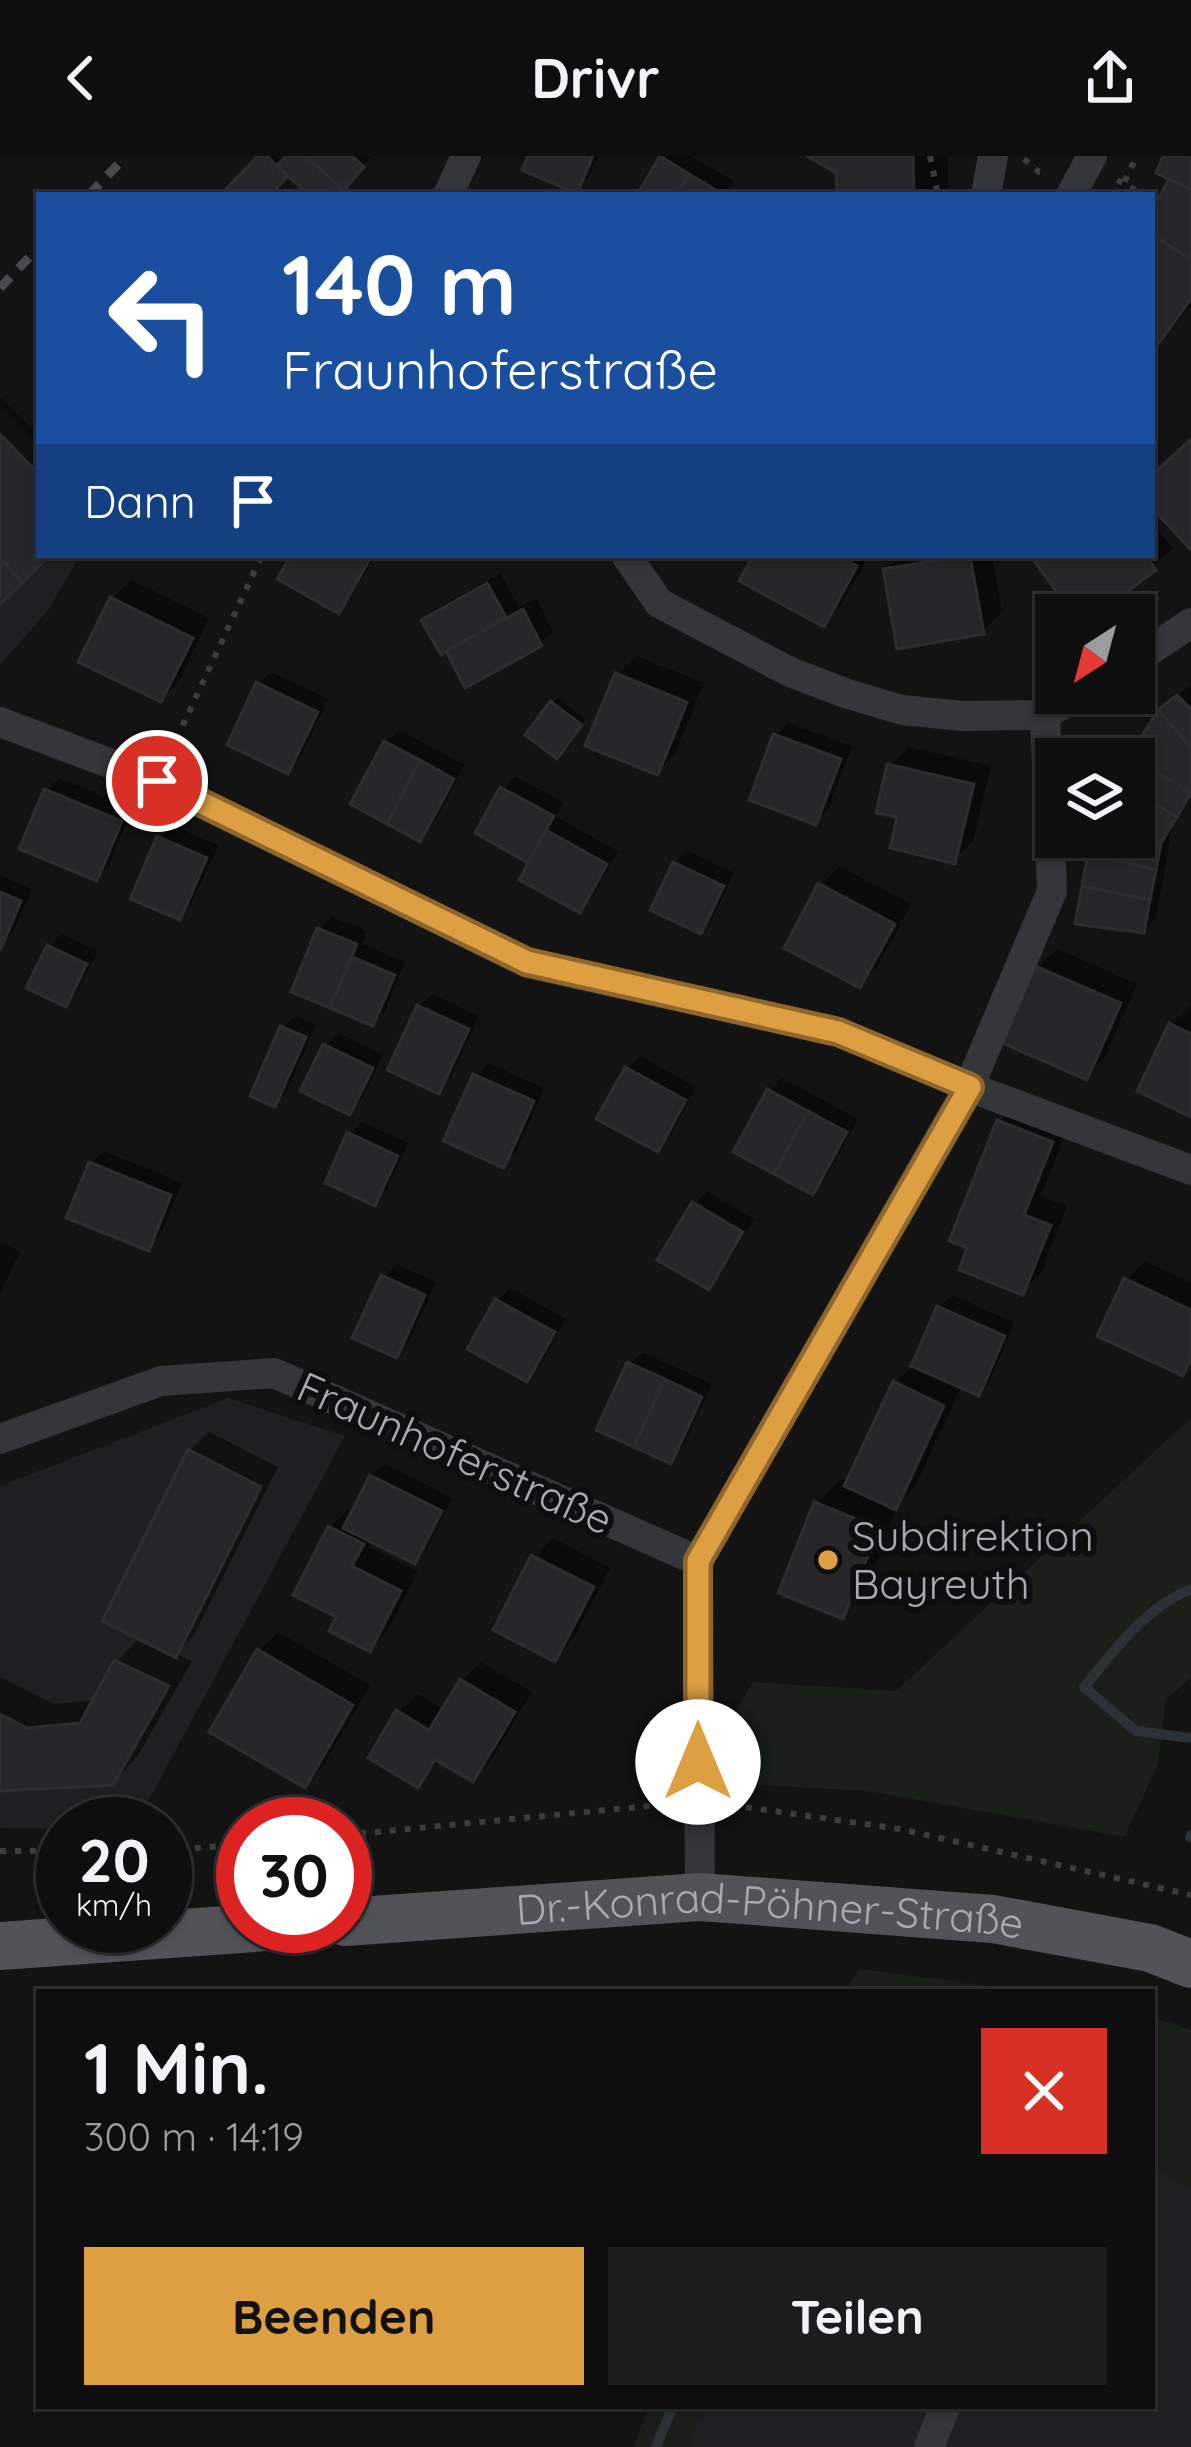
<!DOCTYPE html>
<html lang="de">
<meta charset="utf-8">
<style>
:root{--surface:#0e0e0f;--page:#1c1c1d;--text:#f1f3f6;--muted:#9b9c9e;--line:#2e2e2f;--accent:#dd9f42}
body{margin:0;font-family:Quicksand,sans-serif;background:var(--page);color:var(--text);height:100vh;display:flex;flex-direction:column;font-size:45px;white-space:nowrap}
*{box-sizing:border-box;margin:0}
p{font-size:39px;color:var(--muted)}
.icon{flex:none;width:66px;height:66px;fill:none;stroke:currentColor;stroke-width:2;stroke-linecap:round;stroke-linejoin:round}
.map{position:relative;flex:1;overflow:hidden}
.details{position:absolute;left:36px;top:1833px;width:1119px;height:420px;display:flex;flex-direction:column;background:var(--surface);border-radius:0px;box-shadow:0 3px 9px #0004,0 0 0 3px var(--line)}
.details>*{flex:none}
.guide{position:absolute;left:36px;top:36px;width:1119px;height:366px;border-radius:0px;box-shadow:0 3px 9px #0004,0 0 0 3px var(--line);background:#1a4fa0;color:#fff;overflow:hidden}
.needle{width:78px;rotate:216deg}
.fabs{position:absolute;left:1035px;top:438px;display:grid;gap:24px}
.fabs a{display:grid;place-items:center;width:120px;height:120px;border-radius:0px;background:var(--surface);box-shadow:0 3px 9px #0004,0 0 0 3px var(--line);font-size:60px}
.speed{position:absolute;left:36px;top:1641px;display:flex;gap:24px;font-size:60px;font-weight:700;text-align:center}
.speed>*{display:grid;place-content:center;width:156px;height:156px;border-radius:50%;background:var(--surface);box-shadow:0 3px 9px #0004,0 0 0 3px var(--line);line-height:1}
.speed small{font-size:30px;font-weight:400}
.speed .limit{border:18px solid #d22;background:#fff;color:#111}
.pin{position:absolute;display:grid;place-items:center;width:102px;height:102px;color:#fff;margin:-51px;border:6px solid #fff;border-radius:50%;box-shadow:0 3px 12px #0007}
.me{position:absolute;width:132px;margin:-66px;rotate:0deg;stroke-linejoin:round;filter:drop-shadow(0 0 9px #0008)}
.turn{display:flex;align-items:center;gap:42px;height:252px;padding:0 48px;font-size:54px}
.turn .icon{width:156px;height:156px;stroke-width:2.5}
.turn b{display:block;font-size:84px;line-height:102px}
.then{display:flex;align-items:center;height:114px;padding:0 48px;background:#0003;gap:24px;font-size:45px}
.round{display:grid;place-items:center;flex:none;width:126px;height:126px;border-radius:0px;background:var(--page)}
.summary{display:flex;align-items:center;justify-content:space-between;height:204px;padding:0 48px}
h1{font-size:72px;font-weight:800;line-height:90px}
.button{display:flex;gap:24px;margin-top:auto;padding:24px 48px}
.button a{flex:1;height:138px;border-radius:0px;background:var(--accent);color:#111;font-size:48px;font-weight:800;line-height:138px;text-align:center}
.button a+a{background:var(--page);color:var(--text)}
header{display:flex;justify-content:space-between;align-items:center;height:156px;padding:0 48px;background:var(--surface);font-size:54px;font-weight:800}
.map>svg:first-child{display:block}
.built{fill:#1f1f21}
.green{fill:#1a1f1a}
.shadow{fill:#0007}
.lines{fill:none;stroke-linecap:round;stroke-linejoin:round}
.stream{stroke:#2b3237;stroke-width:10}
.building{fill:#262628;stroke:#2d2d30;stroke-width:3}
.path{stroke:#3b3c40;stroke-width:6;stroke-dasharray:6 9;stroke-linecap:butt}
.minor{stroke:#353639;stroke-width:30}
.primary{stroke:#515358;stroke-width:48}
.rail{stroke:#484a4e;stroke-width:9;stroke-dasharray:15 12;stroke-linecap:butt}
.route-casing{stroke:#90672b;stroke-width:30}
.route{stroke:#dd9f42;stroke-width:21}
.poi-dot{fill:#dd9f42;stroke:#0e0e0f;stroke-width:4.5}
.labels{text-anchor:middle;stroke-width:12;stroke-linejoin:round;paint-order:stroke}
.street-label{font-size:42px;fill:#a6abb3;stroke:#0e0e0f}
.poi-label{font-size:42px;fill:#a6abb3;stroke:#0e0e0f;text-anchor:start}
</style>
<header><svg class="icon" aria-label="back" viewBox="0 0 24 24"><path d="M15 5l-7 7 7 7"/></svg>Drivr<svg class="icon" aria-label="share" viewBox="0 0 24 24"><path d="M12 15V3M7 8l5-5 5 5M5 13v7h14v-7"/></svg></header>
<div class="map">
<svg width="1191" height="2291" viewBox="0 0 1191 2291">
<rect width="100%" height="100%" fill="#131314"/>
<g class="built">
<path d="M0,249l39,40v110h41l-32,55 -48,55z"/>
<path d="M228,1242l117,38 -209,388h-73v5l-63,-1v-342z"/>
<path d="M1152,2009l39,24v258h-504l17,-41h448z"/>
</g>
<g class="green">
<path d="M1191,1262v260l-25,21 -8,64 -33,74 -257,-46 -129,-7 -9,-62 22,-40 144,9z"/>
<path d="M860,1813l177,23h-193z"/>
<path d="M1152,1861l39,13v159l-39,-24z"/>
<path d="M650,2250h54l-17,41h-54z"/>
</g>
<g class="shadow">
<path d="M262,0h15l7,7 6,-7h82l-35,39h-23l-26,-23 -23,23h-41z"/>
<path d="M532,0h66l-10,22 -12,12z"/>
<path d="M665,0h26l43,25 -8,14h-86z"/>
<path d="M813,0h134l2,39h-108l-2,-24z"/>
<path d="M1167,32l24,6v113l-39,41v-145z"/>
<path d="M0,241l39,39v119h7l-46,45z"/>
<path d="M1152,365l21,28 -82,66h-13l-41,-60h115z"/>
<path d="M294,399h81l-24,43 -12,12z"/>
<path d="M757,399h112l-27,49 -19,19z"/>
<path d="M901,399h91l10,57 -19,19 -97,-61z"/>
<path d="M500,417l19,34 17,-8 17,32 -13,12 -93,3 -22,-25 12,-13z"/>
<path d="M131,424l78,38 -29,62 -19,19 -49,-100z"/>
<path d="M636,500l68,27 -28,70 -19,19 -40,-97z"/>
<path d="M271,516l57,27 -28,59 -12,12 -29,-86z"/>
<path d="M1191,529v113l-19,30 -16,89 -13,13 -49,-93h40l-3,-78 44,-61z"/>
<path d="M558,542l27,21 -23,31 -10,-47z"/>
<path d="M788,567l64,23 -24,63 -12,13 -40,-86z"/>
<path d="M399,574l66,35 -33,61 -12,12 -34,-96z"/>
<path d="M909,591l82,19 -18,75 -19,19 -53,-46 -11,-48z"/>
<path d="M515,620l49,27 -8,14 62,34 -26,46 -12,12 -48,-47 -53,-30 24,-43z"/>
<path d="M59,622l73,30 -23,57 -12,13 -51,-87z"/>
<path d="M172,669l46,20 -27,59 -12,13 -19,-79z"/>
<path d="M688,695l46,22 -21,45 -13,13 -25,-68z"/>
<path d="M839,710l72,38 -33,62 -18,19 -39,-100z"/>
<path d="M0,719l32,14 -20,45 -12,12z"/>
<path d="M332,761l35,14 -5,13 43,18 -20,48 -12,13 -78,-32 25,-61z"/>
<path d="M62,778l35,17 -19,40 -13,13 -16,-57z"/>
<path d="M1057,793l80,35 -32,73 -19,19 -48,-109z"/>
<path d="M432,838l47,22 -28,62 -12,13 -20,-84z"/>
<path d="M1190,850h1v107l-20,-88z"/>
<path d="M295,860l21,9 -29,66 -12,13 8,-76z"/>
<path d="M338,877l45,22 -21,44 -12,13 -24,-67z"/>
<path d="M640,900l56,31 -26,49 -13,13 -29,-80z"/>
<path d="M488,907l56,25 -28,64 -13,13 -27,-89z"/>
<path d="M782,922l76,41 -33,60 -12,12 -43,-100z"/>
<path d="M1019,946l51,20 -29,74 26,10 -26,67 -19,19 -22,-171z"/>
<path d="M362,966l46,21 -22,47 -12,12 -24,-68z"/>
<path d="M104,995l78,32 -22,52 -12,13 -57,-85z"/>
<path d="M707,1035l47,28 -33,55 -13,12 -46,-27 33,-55z"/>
<path d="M0,1087l20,8 -20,44z"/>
<path d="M1145,1105l46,22v80l-9,9 -55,-92z"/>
<path d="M396,1108l40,18 -27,60 -13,12 -12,-77z"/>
<path d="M510,1132l56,31 -27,47 -12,12 -56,-30 27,-48z"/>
<path d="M952,1139l63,28 -25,57 -12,13 -16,-7 -48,102 -15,14 -32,88 -25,25 -26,-111 25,-25 8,3 46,-99 21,-20 24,-56z"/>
<path d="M642,1196l70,32 -30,64 -12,13 -40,-97z"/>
<path d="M209,1276l69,35 -84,168 -18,19 16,7 -55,96 -25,25 -112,6v-111l53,27 43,-4 20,-38 25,-25 49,-186z"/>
<path d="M385,1308l67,34 -25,50 -12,12 -42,-20 -4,7 49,25 -30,58 -19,18 -39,-121 19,-18 6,2 17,-35z"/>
<path d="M553,1382l57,30 -37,71 -19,19 -20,-101z"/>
<path d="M278,1476l92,53 -47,81 -19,19 -45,-134z"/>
<path d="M481,1506l51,30 -41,68 -18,19 -33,-20 -22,25 -19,-72 19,-18 27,16 17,-29z"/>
</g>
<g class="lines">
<g class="stream">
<path d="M1191,1433c-46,18 -76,61 -107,98l52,44 55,7"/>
<path d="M1190,1681l1,-2"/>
<path d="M656,2291l17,-41"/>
</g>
</g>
<g class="building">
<path d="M258,0h9l20,21 -17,18h-50z"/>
<path d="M286,0h19l39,34 -4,5h-31l-32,-29z"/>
<path d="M305,0h47l12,11 -20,23z"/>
<path d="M528,0h65l-16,38 -55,-24z"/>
<path d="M660,0l29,18 -12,21h-40z"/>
<path d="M807,0h106l1,39h-77l-1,-22z"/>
<path d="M1163,0h28v34l-35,-17z"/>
<path d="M689,18l35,21h-47z"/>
<path d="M1169,23l22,11v70l-39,-26v-24z"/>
<path d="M1152,78l39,26v39l-38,52z"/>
<path d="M0,278l39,40v81h11l-27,27 -23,-23z"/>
<path d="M1191,283v111l-39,-42v-33z"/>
<path d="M291,399h81l-33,59 -62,-35z"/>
<path d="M753,399h85l19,11 -33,61 -85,-46z"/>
<path d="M970,399l14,79 -87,15 -14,-80z"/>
<path d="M1034,399h111l11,15 -60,45h-22l-43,-58z"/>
<path d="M0,403l23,23 -23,22z"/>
<path d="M487,427l19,34 -65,38 -20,-35z"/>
<path d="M110,441l83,41 -32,64 -83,-40z"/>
<path d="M523,453l19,37 -77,42 -19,-37z"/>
<path d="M615,517l72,29 -29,73 -73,-29z"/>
<path d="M256,526l62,30 -30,62 -61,-29z"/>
<path d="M1177,539l14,14v39l-33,-38z"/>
<path d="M550,545l32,24 -25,34 -32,-24z"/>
<path d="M1158,554l33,38v45l-61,-38z"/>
<path d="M773,578l68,25 -25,66 -67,-25z"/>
<path d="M384,585l36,19 -33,64 -37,-20z"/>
<path d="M1130,599l61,38 -14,24 -43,-26v-32h-6z"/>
<path d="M420,604l34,19 -34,63 -33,-18z"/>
<path d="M887,608l87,20 -19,80 -65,-16 7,-31 -21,-4z"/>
<path d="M500,631l54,29 -26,47 -53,-30z"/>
<path d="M44,633l78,32 -25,60 -78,-32z"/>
<path d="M1134,635l43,26 -16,26 -27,-14z"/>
<path d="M1134,673l27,14 -5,27 -68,-17 3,-16h43z"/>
<path d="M546,674l61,34 -27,49 -61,-33z"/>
<path d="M157,680l50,22 -27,62 -50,-21z"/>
<path d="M1088,697l68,17 -6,30 -68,-14z"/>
<path d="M673,706l51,24 -23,48 -51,-24z"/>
<path d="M818,727l77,41 -35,64 -76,-40z"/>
<path d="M1082,730l68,14 -6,33 -69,-9z"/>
<path d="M0,736l21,9 -21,50z"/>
<path d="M317,772l40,16 -27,64 -39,-16z"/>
<path d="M47,789l40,19 -21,43 -40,-19z"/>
<path d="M352,801l43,18 -22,51 -43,-18z"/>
<path d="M1035,810l86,37 -34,77 -85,-37z"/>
<path d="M417,849l52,24 -30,65 -52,-24z"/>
<path d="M1169,867l22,11v83l-54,-26z"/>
<path d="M280,870l26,11 -31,70 -25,-11z"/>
<path d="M323,888l50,24 -23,47 -50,-24z"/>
<path d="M625,911l61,33 -28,52 -62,-33z"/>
<path d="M473,918l61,27 -30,67 -61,-27z"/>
<path d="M767,933l41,22 -34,63 -41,-22z"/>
<path d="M808,955l39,21 -34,63 -39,-21z"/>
<path d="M997,964l56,22 -29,73 27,10 -28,70 -64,-25 8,-22 -18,-7z"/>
<path d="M347,976l51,24 -23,50 -50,-23z"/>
<path d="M89,1006l82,33 -22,56 -83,-33z"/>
<path d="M692,1046l51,30 -34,58 -52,-30z"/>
<path d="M381,1119l44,20 -28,63 -45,-20z"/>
<path d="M1124,1122l67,32v48l-8,18 -86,-40z"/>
<path d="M495,1143l60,33 -28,50 -60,-33z"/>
<path d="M937,1150l68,30 -26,60 -68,-30z"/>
<path d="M627,1206l38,17 -31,68 -38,-17z"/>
<path d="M665,1223l37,18 -31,67 -37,-17z"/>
<path d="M893,1225l51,25 -48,104 -52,-24z"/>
<path d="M188,1293l73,38 -85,171 -74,-37z"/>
<path d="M370,1319l72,36 -27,53 -72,-36z"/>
<path d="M814,1346l65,26 -36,91 -65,-26z"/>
<path d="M328,1370l36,18 -12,22 49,25 -31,61 -41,-21 7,-14 -43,-22z"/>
<path d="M531,1399l63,32 -39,75 -62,-32z"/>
<path d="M257,1493l96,56 -48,83 -96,-56z"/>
<path d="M114,1504l55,26 -56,99 -113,6v-77l27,14 53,-5z"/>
<path d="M460,1523l55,33 -42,70 -38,-22 -17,28 -50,-30 28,-48 33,20z"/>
</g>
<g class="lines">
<g class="path">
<path d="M930,0l8,39"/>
<path d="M1024,3l15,13 9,1"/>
<path d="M1117,24l27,15"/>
<path d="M1118,39l19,-39"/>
<path d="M1152,44l4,2"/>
<path d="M170,597l92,-198"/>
<path d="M731,1649l169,24 291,66"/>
<path d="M345,1679l325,-31"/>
<path d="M0,1695h63"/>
<path d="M165,1695l78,-7"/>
</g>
<g class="minor">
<path d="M448,39l18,-39"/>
<path d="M986,39l7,-39"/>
<path d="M1071,39l21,-39"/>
<path d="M626,399l33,48 131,69 55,21 57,17 60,6 83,-1 36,-22"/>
<path d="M1134,505l57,-38"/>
<path d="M0,566l157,59 370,182 312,69 130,55 222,83"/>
<path d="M0,1283l161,-58 113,-8 424,188"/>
<path d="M700,1741l-2,-336 271,-474 83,-196 -7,-176"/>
<path d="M929,2291l16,-41"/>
</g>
<g class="primary">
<path id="s1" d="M345,1766l355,-25 293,22 157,29 41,16"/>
<path d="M0,1790l282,-20"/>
</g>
<g class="rail">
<path d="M89,39l37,-39"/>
<path d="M0,132l39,-41"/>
</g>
</g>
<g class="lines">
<defs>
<path id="route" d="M157,625l370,181 311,70 132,55 -272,474v201"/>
</defs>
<use href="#route" class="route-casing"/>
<use href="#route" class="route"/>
</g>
<circle class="poi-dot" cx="828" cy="1404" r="12"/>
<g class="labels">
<g class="street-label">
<text transform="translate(455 1297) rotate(24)" y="15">Fraunhoferstraße</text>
<text dy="15" stroke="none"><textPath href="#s1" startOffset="426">Dr.-Konrad-Pöhner-Straße</textPath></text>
</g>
<g class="poi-label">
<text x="852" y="1395">Subdirektion<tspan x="852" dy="48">Bayreuth</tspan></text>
</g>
</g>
</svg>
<div class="fabs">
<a><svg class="needle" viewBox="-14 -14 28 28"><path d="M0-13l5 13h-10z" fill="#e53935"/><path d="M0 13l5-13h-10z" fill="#9b9c9e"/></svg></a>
<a><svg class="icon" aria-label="layers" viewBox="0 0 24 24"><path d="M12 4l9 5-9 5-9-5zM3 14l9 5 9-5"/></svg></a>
</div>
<div class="speed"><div>20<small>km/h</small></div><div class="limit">30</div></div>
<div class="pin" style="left:157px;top:625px;background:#d93025"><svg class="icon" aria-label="arrive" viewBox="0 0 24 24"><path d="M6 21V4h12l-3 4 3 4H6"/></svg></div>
<svg class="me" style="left:698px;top:1606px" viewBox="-20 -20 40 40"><circle r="19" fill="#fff"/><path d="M0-13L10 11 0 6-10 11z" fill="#dd9f42"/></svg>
<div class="guide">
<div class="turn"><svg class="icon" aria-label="left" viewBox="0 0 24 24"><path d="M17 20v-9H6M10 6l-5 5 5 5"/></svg><div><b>140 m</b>Fraunhoferstraße</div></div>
<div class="then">Dann<svg class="icon" aria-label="arrive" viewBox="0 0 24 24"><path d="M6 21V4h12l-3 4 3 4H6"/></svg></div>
</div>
<section class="details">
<div class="summary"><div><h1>1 Min.</h1><p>300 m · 14:19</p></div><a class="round" style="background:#d93025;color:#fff"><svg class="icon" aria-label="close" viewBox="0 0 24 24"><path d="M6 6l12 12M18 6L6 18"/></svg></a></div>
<div class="button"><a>Beenden</a><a>Teilen</a></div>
</section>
</div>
